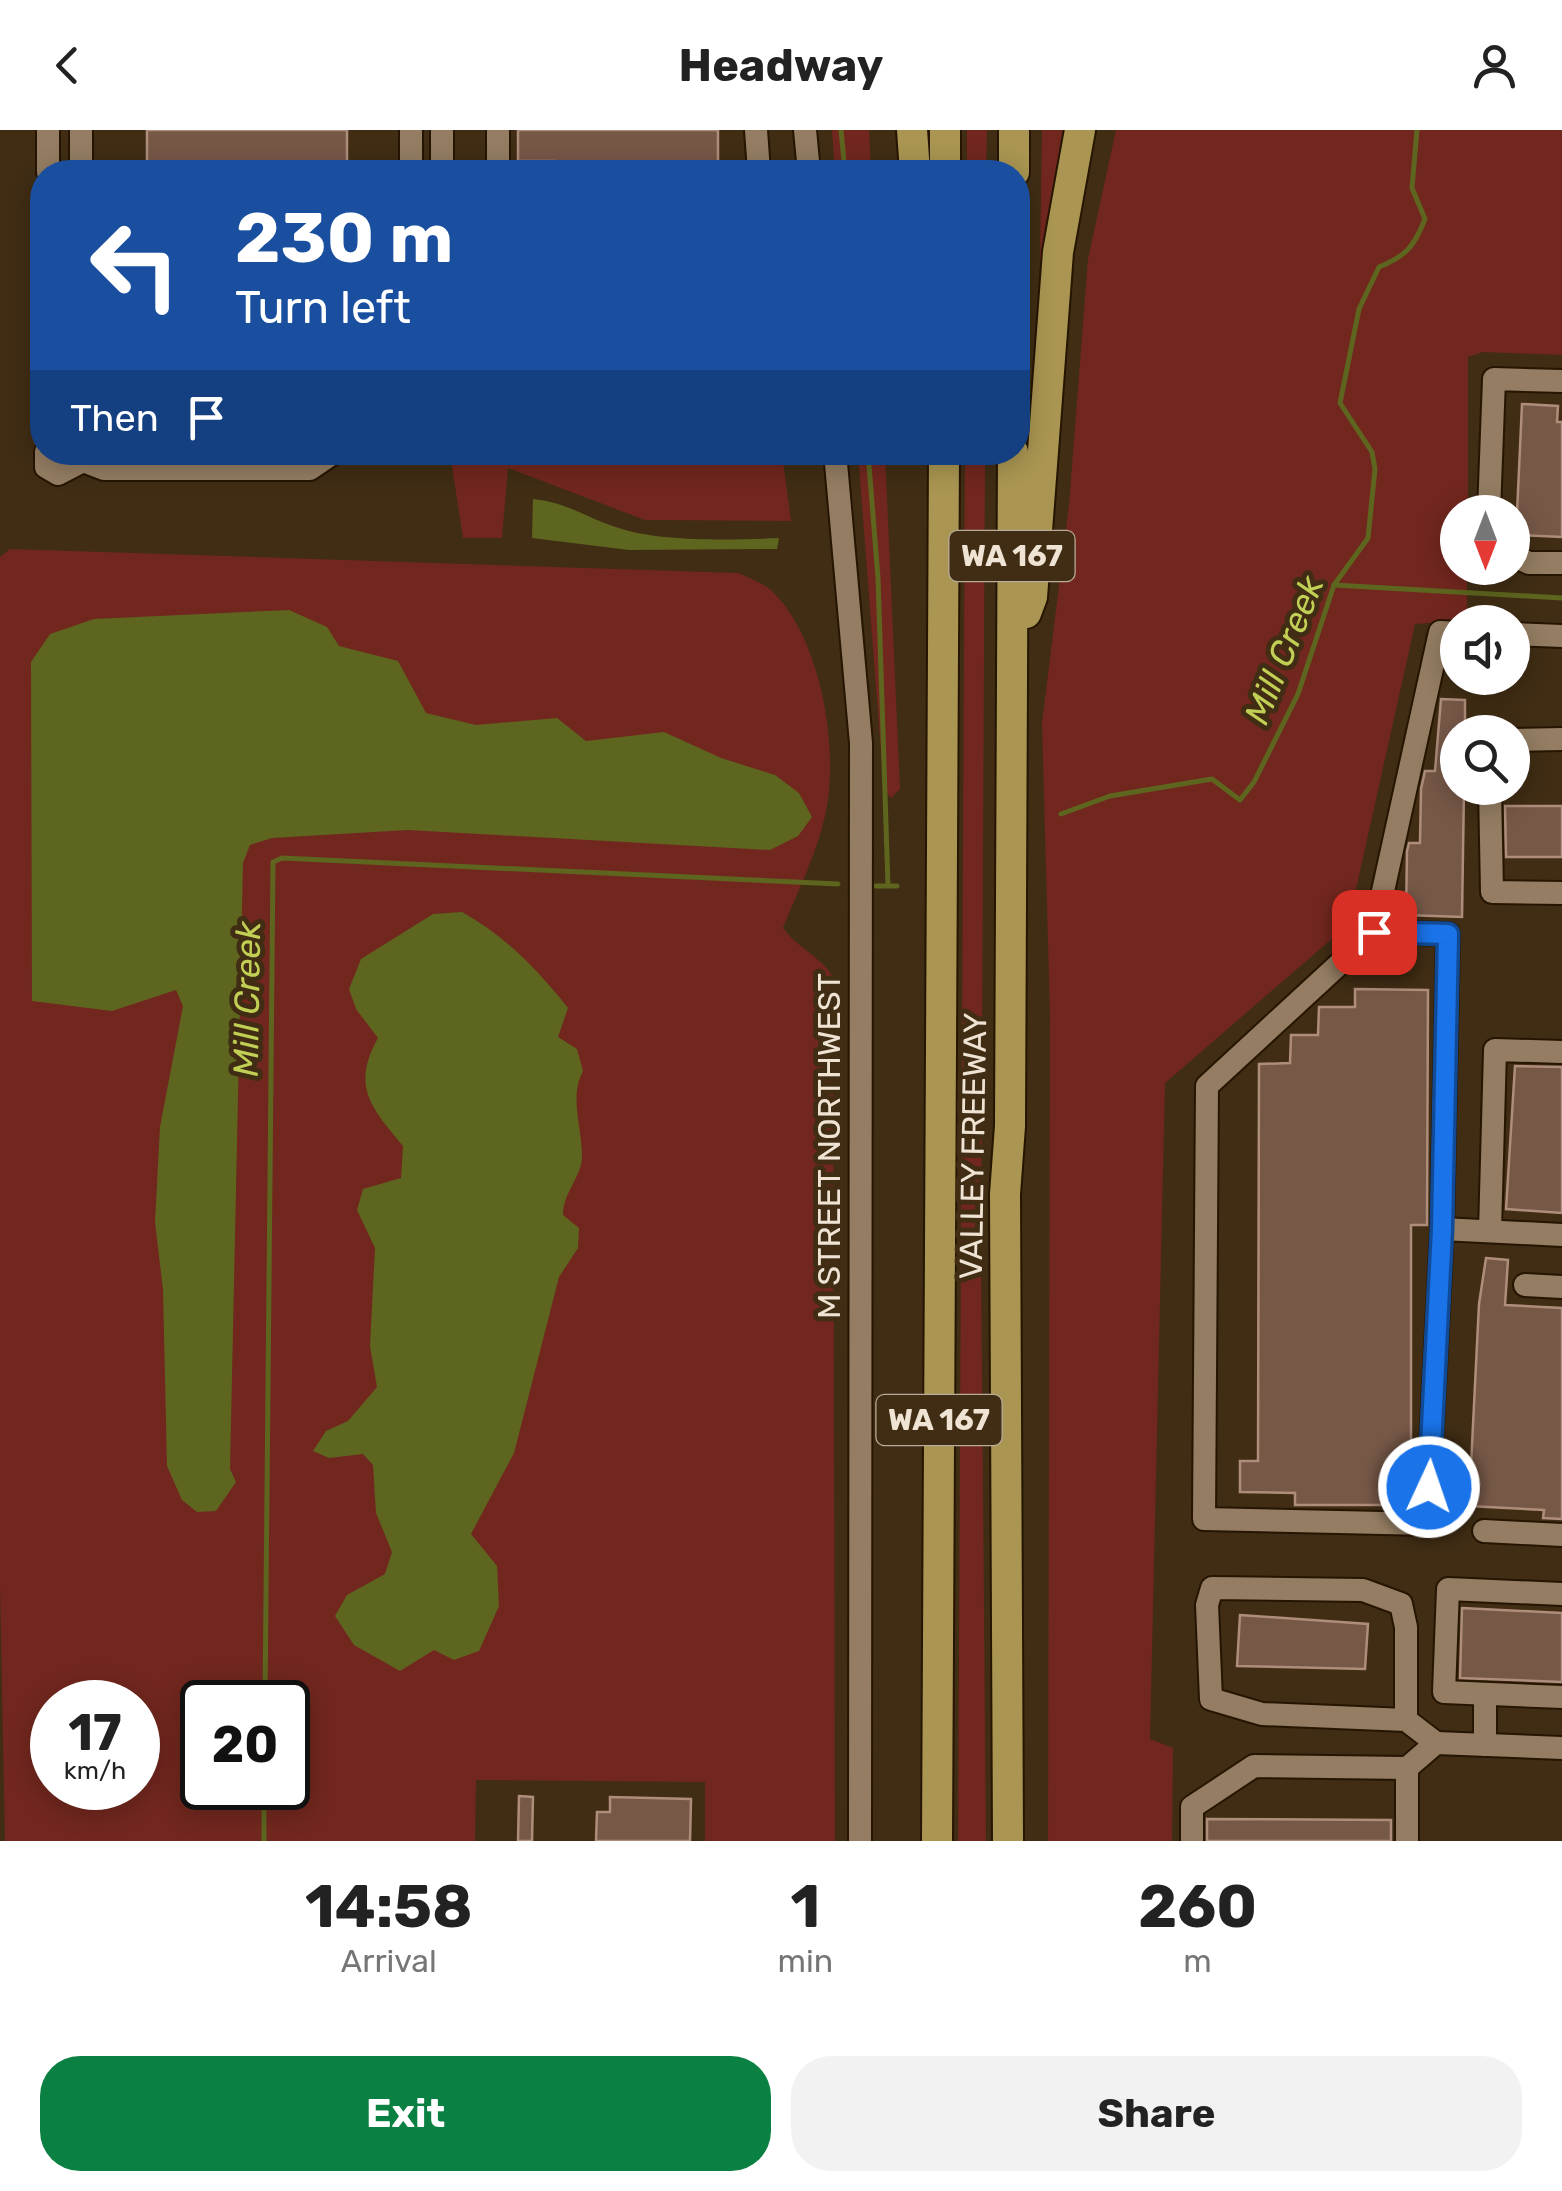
<!DOCTYPE html>
<style>
:root{--surface:#fff;--page:#f2f2f2;--text:#222;--muted:#767676;--accent:#0b8043}
body{margin:0;font-family:Rubik,sans-serif;background:var(--page);color:var(--text);height:100vh;display:flex;flex-direction:column;font-size:38px;white-space:nowrap}
*{box-sizing:border-box;margin:0}
p{font-size:32px;color:var(--muted)}
.icon{flex:none;width:55px;height:55px;fill:none;stroke:currentColor;stroke-width:2;stroke-linecap:round;stroke-linejoin:round}
.map{position:relative;height:1711px;overflow:hidden}
.sheet{display:flex;flex-direction:column;background:var(--surface);flex:1}
.sheet>*{flex:none}
.top-card{position:absolute;left:30px;top:30px;width:1000px;height:305px;border-radius:40px;box-shadow:0 5px 25px #0003;background:#1a4fa0;color:#fff;overflow:hidden}
.needle{width:65px;rotate:180deg}
.buttons{position:absolute;left:1440px;top:365px;display:grid;gap:20px}
.buttons a{display:grid;place-items:center;width:90px;height:90px;border-radius:50%;background:var(--surface);box-shadow:0 5px 25px #0003;font-size:50px}
.speed{position:absolute;left:30px;top:1550px;display:flex;gap:20px;font-size:50px;font-weight:700;text-align:center}
.speed>*{display:grid;place-content:center;width:130px;height:130px;border-radius:50%;background:var(--surface);box-shadow:0 5px 25px #0003;line-height:1}
.speed small{font-size:25px;font-weight:400}
.speed .limit{border:5px solid #111;border-radius:15px;background:#fff;color:#111}
.pin{position:absolute;display:grid;place-items:center;width:85px;height:85px;color:#fff;margin:-42px;border-radius:20px;box-shadow:0 5px 15px #0006}
.me{position:absolute;width:110px;margin:-55px;rotate:3deg;stroke-linejoin:round;filter:drop-shadow(0 0 8px #0008)}
.turn{display:flex;align-items:center;gap:35px;height:210px;padding:0 40px;font-size:45px}
.turn .icon{width:130px;height:130px;stroke-width:2.5}
.turn b{display:block;font-size:70px;line-height:85px}
.then{display:flex;align-items:center;height:95px;padding:0 40px;background:#0003;gap:20px;font-size:38px}
.eta{display:flex;justify-content:space-evenly;align-items:center;height:170px;text-align:center}
.eta b{font-size:60px;font-weight:700;line-height:70px}
.action{display:flex;gap:20px;margin-top:auto;padding:20px 40px}
.action a{flex:1;height:115px;border-radius:40px;background:var(--accent);color:#fff;font-size:40px;font-weight:700;line-height:115px;text-align:center}
.action a+a{background:var(--page);color:var(--text)}
header{display:flex;justify-content:space-between;align-items:center;height:130px;padding:0 40px;background:var(--surface);font-size:45px;font-weight:700}
.map>svg:first-child{display:block}
.green{fill:#71271e;fill-rule:evenodd}
.water{fill:#5e651f}
.lines{fill:none;stroke-linecap:round;stroke-linejoin:round}
.stream{stroke:#5e651f;stroke-width:5}
.building{fill:#765847;stroke:#ae8d7b;stroke-width:2.5}
.minor-casing{stroke:#261500;stroke-width:26}
.highway-casing{stroke:#261500;stroke-width:34}
.minor{stroke:#947d62;stroke-width:22}
.highway{stroke:#aa9652;stroke-width:30}
.route-casing{stroke:#114b97;stroke-width:25}
.route{stroke:#1a73e8;stroke-width:18}
.labels{text-anchor:middle;stroke-width:10;stroke-linejoin:round;paint-order:stroke}
.shield{fill:#402d14;stroke:#baac9a;stroke-width:2.5}
.shield-label{font-size:30px;font-weight:bold;fill:#efe3d4}
.street-label{font-size:32px;fill:#efe3d4;stroke:#402d14}
.water-label{font-size:35px;font-style:italic;fill:#c2cf55;stroke:#402d14}
</style>
<header><svg class="icon" aria-label="back" viewBox="0 0 24 24"><path d="M15 5l-7 7 7 7"/></svg>Headway<svg class="icon" aria-label="person" viewBox="0 0 24 24"><circle cx="12" cy="8" r="4"/><path d="M4 21q1-7 8-7t8 7"/></svg></header>
<div class="map">
<svg width="1562" height="1711" viewBox="0 0 1562 1711">
<rect width="100%" height="100%" fill="#402d14"/>
<g class="green">
<path d="M832,0h37l2,42h-36z"/>
<path d="M967,0h20l-1,42h-19z"/>
<path d="M1042,0h26l-24,133 -4,-3z"/>
<path d="M1116,0h446v225l-79,-3 -15,5v155h-10v56h9v52l-52,4 -67,301 -183,158 -15,656 23,9 -1,93h-124l2,-826 -8,-292 27,-218 19,-246z"/>
<path d="M985,322l-4,807 5,582h-28l7,-1388z"/>
<path d="M450,323h322l11,8 8,60 -146,-1 -137,-52 -6,70h-39z"/>
<path d="M858,323h27l15,336 -9,9 -7,-8z"/>
<path d="M10,419l728,24c11,5 25,10 34,18 48,46 66,151 55,215 -8,44 -28,82 -44,122 17,22 38,29 50,49l2,864h-130v-59l-229,-2 -1,61h-470l-5,-254v-1030zM52,1572h86v86h-86zM202,1572h86v86h-86z"/>
</g>
<g class="water">
<path d="M533,369c34,3 57,21 89,30 40,13 114,11 157,9l-2,11 -148,1 -97,-12z"/>
<path d="M289,480l38,17 12,19 59,15 28,52 50,12 81,-7 29,23 78,-9 57,26 54,17 24,18 13,24 -14,19 -28,14 -362,-20 -136,8 -22,7 -7,18 -13,606 6,13 -20,29 -19,1 -15,-12 -15,-34 -4,-176 -8,-68 5,-95 23,-121 -7,-16 -64,21 -80,-10 -1,-339 19,-28 44,-15z"/>
<path d="M462,782c43,24 75,57 106,96l-10,29 19,12 6,22c-14,26 -1,56 -1,85 0,21 -19,36 -19,59l16,13 -1,20 -19,29 -45,176 -43,81 26,32 2,40 -20,45 -25,9 -20,-10 -34,21 -46,-26 -19,-29 12,-21 38,-21 7,-22 -16,-39 -3,-48 -10,-11 -34,4 -16,-7 13,-20 22,-10 29,-34 -7,-41 5,-98 -18,-38 6,-21 38,-11 2,-32c-32,-39 -52,-59 -25,-108l-22,-29 -7,-20 12,-30 72,-45z"/>
</g>
<g class="lines">
<g class="stream">
<path d="M841,0l4,42"/>
<path d="M868,322l10,126 10,308"/>
<path d="M1334,455l228,13"/>
<path d="M1061,684l49,-18 102,-17 28,21 14,-18 44,-88 36,-109 34,-47 7,-69 -3,-17 -32,-49 19,-94 20,-42c27,-11 35,-20 46,-48l-13,-31 5,-58"/>
<path d="M876,756h21"/>
<path d="M265,1572l8,-840 9,-4 556,26"/>
<path d="M264,1711v-53"/>
</g>
</g>
<g class="building">
<rect x="147" y="0" width="200" height="42"/>
<path d="M518,0h200v42h-164v-11h-36z"/>
<path d="M1522,274l36,2 -1,16h5v115l-46,-2z"/>
<path d="M1441,569l24,1v32h-7v56h6l-2,129 -56,-2 1,-64 2,-8h11l1,-54 4,-18h10z"/>
<path d="M1505,676h57v51h-56z"/>
<path d="M1355,859l73,1 -1,235h-16v280h-116v-12l-55,-1v-31h18l1,-397 31,-1 1,-28h27l1,-28h36z"/>
<path d="M1515,936l47,1v146l-56,-4z"/>
<path d="M1486,1128l22,2 -3,45 57,3v211l-19,-1 1,-8 -75,-4 10,-202z"/>
<path d="M1462,1478l100,5v69l-102,-4z"/>
<path d="M1240,1485l128,9 -3,45 -128,-3z"/>
<path d="M519,1666l14,1 -1,44h-14z"/>
<path d="M610,1667l81,2 -1,42h-94l1,-29h13z"/>
<path d="M1207,1689l184,1v21h-184z"/>
</g>
<g class="lines">
<defs>
<g id="minor">
<path d="M411,0v42"/>
<path d="M442,0v42"/>
<path d="M756,0l3,42"/>
<path d="M805,0l4,42"/>
<path d="M48,42v-42"/>
<path d="M81,42v-42"/>
<path d="M498,42v-42"/>
<path d="M46,322v15l12,7 25,-13"/>
<path d="M81,322l2,9 21,8h206l25,-17"/>
<path d="M835,322l26,291 -1,1098"/>
<path d="M1489,382l5,-133 68,2"/>
<path d="M1512,425l17,8h33"/>
<path d="M1512,504l50,2"/>
<path d="M1512,610l50,-1"/>
<path d="M1490,658l2,104 70,1"/>
<path d="M1374,802l74,2 -6,295 -15,295 -223,-5 3,-433z"/>
<path d="M1374,802l66,-300 18,1"/>
<path d="M1442,1099l120,6"/>
<path d="M1490,1101l5,-181 67,2"/>
<path d="M1525,1155l37,2"/>
<path d="M1484,1401l78,4"/>
<path d="M1562,1464l-114,-5 -4,103 118,5"/>
<path d="M1406,1590l-144,-6 -51,-15 -4,-94 5,-17 151,2 38,14 5,23v93l30,23"/>
<path d="M1436,1613l126,5"/>
<path d="M1485,1615v-51"/>
<path d="M1192,1711v-34l62,-41 153,2"/>
<path d="M1407,1711v-73l29,-25"/>
</g>
<g id="highway">
<path d="M912,0l3,42"/>
<path d="M945,42v-42"/>
<path d="M1014,42v-42"/>
<path d="M1026,483l6,-16 26,-345 22,-122"/>
<path d="M937,1711l7,-1389"/>
<path d="M1008,1711l-3,-647 5,-68 3,-674"/>
</g>
</defs>
<use href="#minor" class="minor-casing"/>
<use href="#highway" class="highway-casing"/>
<use href="#minor" class="minor"/>
<use href="#highway" class="highway"/>
</g>
<g class="lines">
<defs>
<path id="route" d="M1374,802l74,2 -6,295 -13,258"/>
</defs>
<use href="#route" class="route-casing"/>
<use href="#route" class="route"/>
</g>
<g class="labels">
<g class="shield">
<rect x="949.5" y="401" width="125" height="50" rx="8"/>
<rect x="876.5" y="1265" width="125" height="50" rx="8"/>
</g>
<g class="shield-label">
<text x="1012" y="436">WA 167</text>
<text x="939" y="1300">WA 167</text>
</g>
<g class="street-label">
<text transform="translate(829 1016) rotate(-90)" y="11">M STREET NORTHWEST</text>
<text transform="translate(973 1016) rotate(-89)" y="11">VALLEY FREEWAY</text>
</g>
<g class="water-label">
<text transform="translate(1284 520) rotate(-68)" y="12">Mill Creek</text>
<text transform="translate(247 869) rotate(-89)" y="12">Mill Creek</text>
</g>
</g>
</svg>
<div class="buttons">
<a><svg class="needle" viewBox="-14 -14 28 28"><path d="M0-13l5 13h-10z" fill="#e53935"/><path d="M0 13l5-13h-10z" fill="#767676"/></svg></a>
<a><svg class="icon" aria-label="sound" viewBox="0 0 24 24"><path d="M4 9h4l5-4v14l-5-4H4zM17 9q2 3 0 6"/></svg></a>
<a><svg class="icon" aria-label="search" viewBox="0 0 24 24"><circle cx="10" cy="10" r="6"/><path d="M15 15l6 6"/></svg></a>
</div>
<div class="speed"><div>17<small>km/h</small></div><div class="limit">20</div></div>
<div class="pin" style="left:1374px;top:802px;background:#d93025"><svg class="icon" aria-label="arrive" viewBox="0 0 24 24"><path d="M6 21V4h12l-3 4 3 4H6"/></svg></div>
<svg class="me" style="left:1429px;top:1357px" viewBox="-20 -20 40 40"><circle r="17" fill="#1a73e8" stroke="#fff" stroke-width="3"/><path d="M0-11L8 9 0 5-8 9z" fill="#fff"/></svg>
<div class="top-card">
<div class="turn"><svg class="icon" aria-label="left" viewBox="0 0 24 24"><path d="M17 20v-9H6M10 6l-5 5 5 5"/></svg><div><b>230 m</b>Turn left</div></div>
<div class="then">Then<svg class="icon" aria-label="arrive" viewBox="0 0 24 24"><path d="M6 21V4h12l-3 4 3 4H6"/></svg></div>
</div>
</div>
<section class="sheet">
<div class="eta">
<div><b>14:58</b><p>Arrival</p></div>
<div><b>1</b><p>min</p></div>
<div><b>260</b><p>m</p></div>
</div>
<div class="action"><a>Exit</a><a>Share</a></div>
</section>
